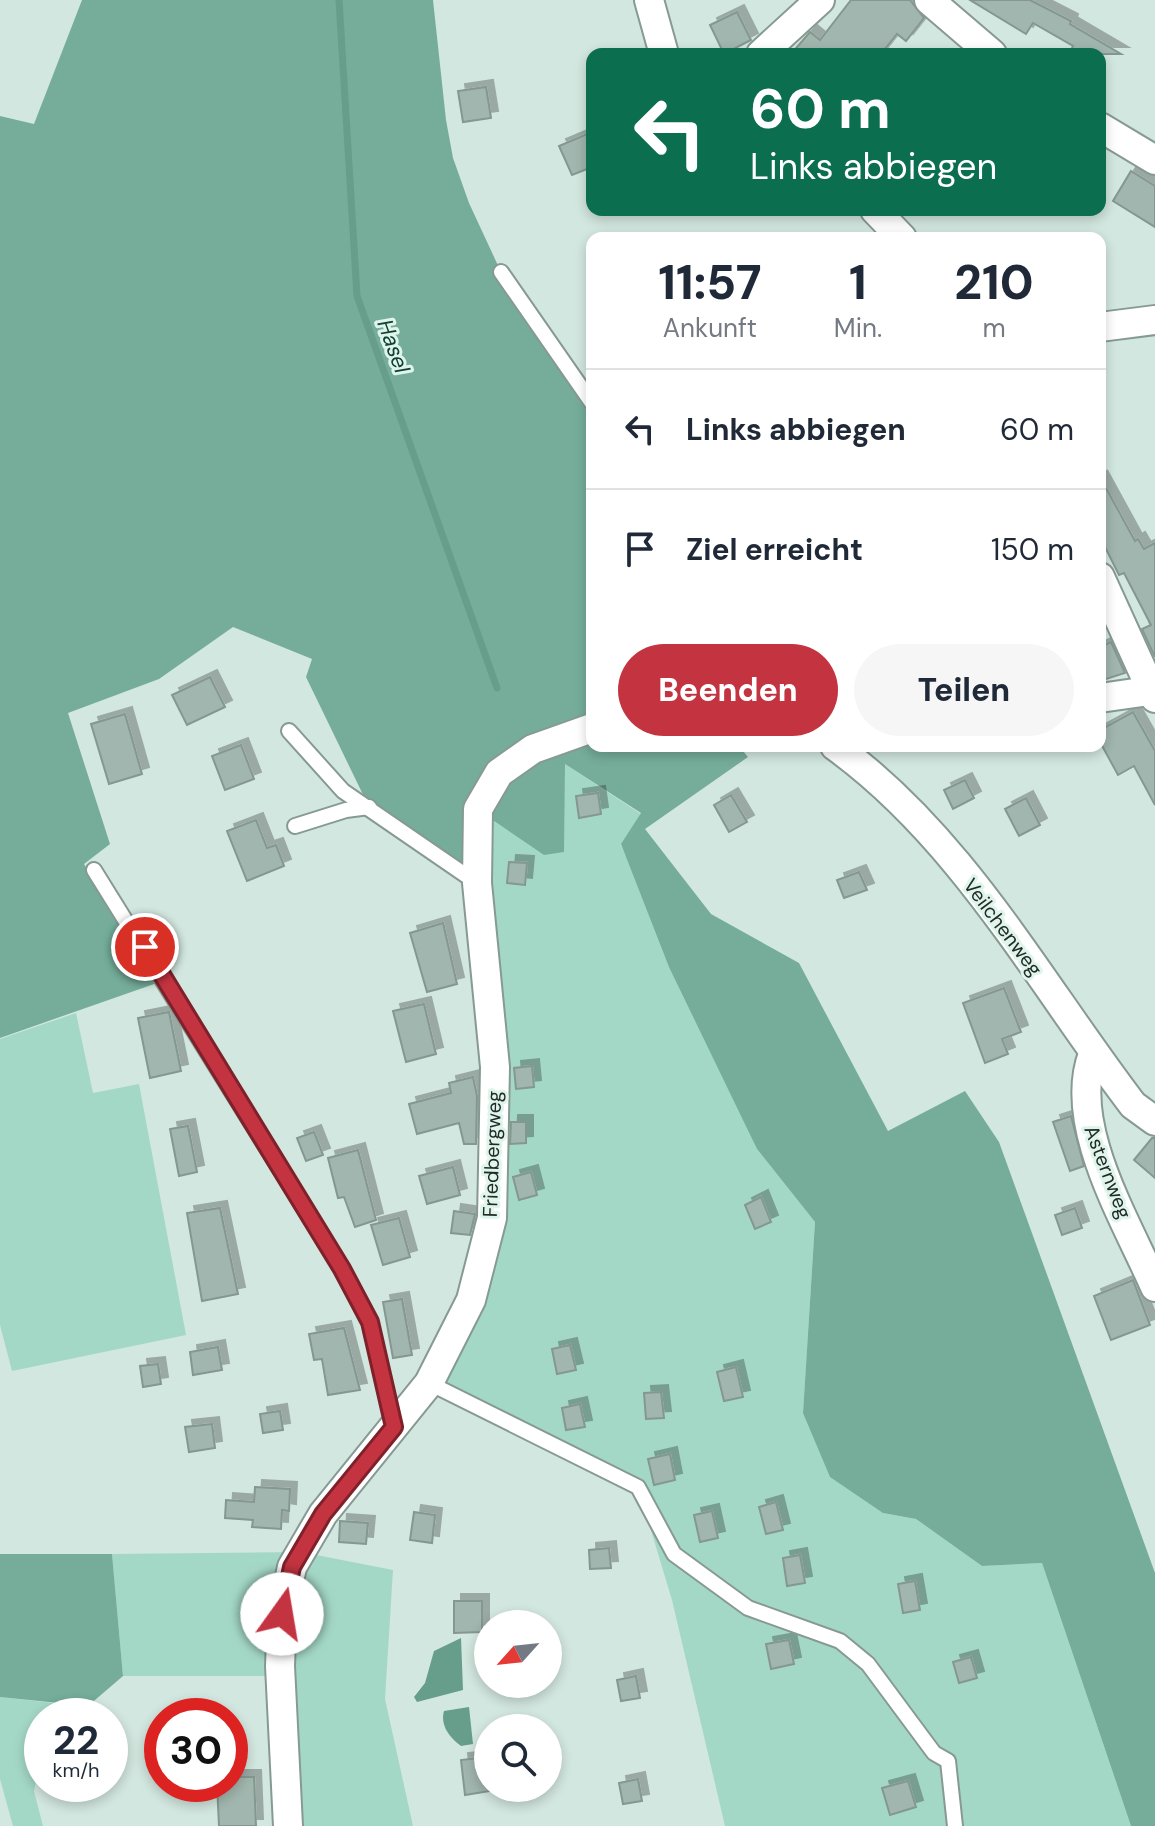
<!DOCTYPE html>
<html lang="de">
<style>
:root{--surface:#fff;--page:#f6f6f7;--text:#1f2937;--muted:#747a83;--line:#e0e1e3;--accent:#c33340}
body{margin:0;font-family:"DM Sans",sans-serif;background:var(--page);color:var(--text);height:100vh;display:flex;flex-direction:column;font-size:30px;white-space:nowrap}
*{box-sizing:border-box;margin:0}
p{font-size:26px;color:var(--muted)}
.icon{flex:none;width:44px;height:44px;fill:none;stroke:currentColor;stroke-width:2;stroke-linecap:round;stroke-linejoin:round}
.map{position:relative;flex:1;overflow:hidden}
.panel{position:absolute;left:586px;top:232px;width:520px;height:520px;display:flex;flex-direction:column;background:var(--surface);border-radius:16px;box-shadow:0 4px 12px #0003}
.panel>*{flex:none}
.banner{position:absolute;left:586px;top:48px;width:520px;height:168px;border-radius:16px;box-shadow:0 4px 12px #0003;background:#0b6e4f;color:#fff;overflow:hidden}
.needle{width:52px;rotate:243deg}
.controls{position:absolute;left:474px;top:1610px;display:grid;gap:16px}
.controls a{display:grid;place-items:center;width:88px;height:88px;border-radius:50%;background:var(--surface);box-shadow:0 4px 12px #0003;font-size:40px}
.speed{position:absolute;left:24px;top:1698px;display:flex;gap:16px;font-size:40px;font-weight:700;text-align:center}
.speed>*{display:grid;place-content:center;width:104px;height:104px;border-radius:50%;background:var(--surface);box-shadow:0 4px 12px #0003;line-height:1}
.speed small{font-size:20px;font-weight:400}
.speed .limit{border:12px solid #d22;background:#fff;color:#111}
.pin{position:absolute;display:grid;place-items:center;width:68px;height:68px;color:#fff;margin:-34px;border:4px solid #fff;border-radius:50%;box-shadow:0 2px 8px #0007}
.me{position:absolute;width:88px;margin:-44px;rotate:13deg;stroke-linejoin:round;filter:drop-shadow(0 0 6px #0008)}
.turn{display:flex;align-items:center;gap:28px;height:168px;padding:0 32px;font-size:36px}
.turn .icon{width:104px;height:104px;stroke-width:2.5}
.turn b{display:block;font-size:56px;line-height:68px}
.eta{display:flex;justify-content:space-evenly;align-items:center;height:136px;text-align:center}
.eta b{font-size:48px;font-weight:800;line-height:56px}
.button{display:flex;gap:16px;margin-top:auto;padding:16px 32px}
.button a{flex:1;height:92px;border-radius:48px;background:var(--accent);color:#fff;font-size:32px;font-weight:800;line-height:92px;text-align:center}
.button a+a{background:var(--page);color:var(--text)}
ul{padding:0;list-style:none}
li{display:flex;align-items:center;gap:24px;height:120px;padding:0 32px;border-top:2px solid var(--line)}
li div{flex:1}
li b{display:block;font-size:30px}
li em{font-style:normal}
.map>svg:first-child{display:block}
.green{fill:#a4d8c6}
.forest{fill:#75ad9a}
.water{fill:#669e8b}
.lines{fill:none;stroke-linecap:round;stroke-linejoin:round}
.stream{stroke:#669e8b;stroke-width:7}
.building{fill:#a1b6ae;stroke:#849890;stroke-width:2;filter:url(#shadow)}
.lane-casing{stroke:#869a93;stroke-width:18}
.street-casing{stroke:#869a93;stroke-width:32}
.lane{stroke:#fff;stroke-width:14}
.street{stroke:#fff;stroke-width:28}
.route-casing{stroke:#7f212a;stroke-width:20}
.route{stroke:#c33340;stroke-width:14}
.labels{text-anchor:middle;stroke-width:6;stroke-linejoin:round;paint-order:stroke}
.street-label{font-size:20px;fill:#212a27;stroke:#dff5ec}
.water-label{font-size:22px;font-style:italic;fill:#104133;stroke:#dff5ec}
</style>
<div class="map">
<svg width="1155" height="1826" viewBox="0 0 1155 1826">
<defs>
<filter id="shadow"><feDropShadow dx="7" dy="-7" stdDeviation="0" flood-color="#0004"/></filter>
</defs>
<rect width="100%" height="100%" fill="#d2e7df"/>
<g class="green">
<path d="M565,764l76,50 -20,31 136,304 58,73 -12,191 80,100 33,6 66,47 60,-3 89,263h-406l-53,-226 -34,-113 -209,-104 54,-128 -5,-446z"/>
<path d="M76,1013l17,80 46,-9 47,251 -174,36 -12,-46v-286z"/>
<path d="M301,1552l92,18 -8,129 28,127h-125l-8,-150h-157l-11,-122z"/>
<path d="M0,1697l53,6 -3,13h-8v37l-8,38 9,35h-30l-13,-47z"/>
</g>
<g class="forest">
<path d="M82,0h351l13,120 7,38 16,45 32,69 91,131v343h147l9,11 -103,72 66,85 88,49 89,168 77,-40 34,51 156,431v253h-24l-89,-263 -60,3 -66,-47 -33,-6 -53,-36 -27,-64 12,-191 -58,-73 -88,-182 -48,-123 20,-31 -76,-49 -1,88 -20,3 -66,-45 -1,73 -108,-76 -63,-130 6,-18 -79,-32 -74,52 -91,34 42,131 -26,20 73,119 -157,55v-922l34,8z"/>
<path d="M0,1554h112l11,122 -35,30 -88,-9z"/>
</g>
<g class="water">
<path d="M461,1638l2,52 -46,12 -3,-5 11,-14 9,-32z"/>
<path d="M469,1707l4,37 -12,2c-12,-9 -21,-21 -17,-35z"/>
</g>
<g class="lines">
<path class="stream" d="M339,0l18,296 140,392"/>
</g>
<g class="building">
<path d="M851,0h59l14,18 -18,23 -9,-7 -16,20h-90l19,-22 10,8z"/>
<path d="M970,0h60l41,21 -1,3 51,30h-52l4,-8 -40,-23 -7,11z"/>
<path d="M737,12l14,28 -27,14 -14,-29z"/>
<path d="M486,87l5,31 -28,4 -5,-31z"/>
<path d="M592,132v35l-20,8 -13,-29z"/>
<path d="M1131,171l24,15v41l-42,-26z"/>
<path d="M1100,477l35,64 3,-2 6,10 11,-6v114l-13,-28 9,-4 -27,-52 -5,2 -19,-38z"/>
<path d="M1111,642l14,31 -25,8v-34z"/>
<path d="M210,677l15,30 -38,18 -15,-30z"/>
<path d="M1133,712l22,39v54l-21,-39 -16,9 -18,-33v-12z"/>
<path d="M125,714l17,60 -33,10 -18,-60z"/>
<path d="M241,745l13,34 -29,11 -13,-34z"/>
<path d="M965,780l9,18 -21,11 -9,-19z"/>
<path d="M598,793l3,21 -22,4 -3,-22z"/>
<path d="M731,795l16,27 -18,10 -15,-27z"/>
<path d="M1026,798l14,27 -21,11 -14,-27z"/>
<path d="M256,820l11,28 9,-3 8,21 -37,15 -20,-50z"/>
<path d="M509,862l18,1 -2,22 -18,-2z"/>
<path d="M859,872l8,18 -23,8 -7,-18z"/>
<path d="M443,923l14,61 -30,8 -17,-59z"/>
<path d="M1004,988l17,44 -19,7 6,15 -23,9 -22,-60z"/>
<path d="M424,1004l12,50 -30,8 -13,-51z"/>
<path d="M169,1012l12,59 -31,7 -12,-60z"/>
<path d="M532,1066l2,21 -18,2 -2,-21z"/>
<path d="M473,1077l4,19 -1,48h-12l-5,-21 -42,11 -8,-30 42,-11 -2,-10z"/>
<path d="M1071,1116l13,50 -14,5 -17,-49z"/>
<path d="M511,1122h15v21l-16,1z"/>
<path d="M188,1126l9,46 -18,4 -9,-47z"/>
<path d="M314,1132l9,23 -17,6 -9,-23z"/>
<path d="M1152,1138h3v40l-21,-18z"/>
<path d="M358,1150l18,70 -21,7 -11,-30 -6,1 -10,-40z"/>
<path d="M453,1167l7,28 -33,9 -8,-28z"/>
<path d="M531,1172l6,23 -18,5 -6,-23z"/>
<path d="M761,1197l10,25 -16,7 -10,-24z"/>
<path d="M220,1208l18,86 -36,7 -15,-88z"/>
<path d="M1075,1208l7,20 -20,7 -7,-20z"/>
<path d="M454,1211l21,3 -5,21 -19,-2z"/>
<path d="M399,1218l11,39 -27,8 -12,-40z"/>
<path d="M1133,1280l17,45 -39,15 -17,-44z"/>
<path d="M402,1299l10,56 -19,3 -10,-56z"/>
<path d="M344,1328l16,62 -32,5 -6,-36 -8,1 -5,-26z"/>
<path d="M570,1345l6,25 -19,4 -5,-25z"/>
<path d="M218,1347l4,23 -29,5 -3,-23z"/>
<path d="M158,1364l3,20 -18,3 -3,-21z"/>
<path d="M736,1367l7,30 -19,4 -7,-29z"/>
<path d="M661,1392l3,26 -18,1 -2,-26z"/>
<path d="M580,1404l5,23 -19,3 -4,-22z"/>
<path d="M280,1411l3,19 -20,3 -3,-19z"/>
<path d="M212,1424l3,24 -26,4 -4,-25z"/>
<path d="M670,1454l5,26 -21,5 -6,-26z"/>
<path d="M255,1487l35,2 -1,22 -7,-1 -1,19 -29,-2 1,-7 -28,-2 1,-18 28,2z"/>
<path d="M776,1502l7,28 -17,4 -7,-27z"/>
<path d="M712,1511l6,27 -18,4 -6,-27z"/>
<path d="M414,1512l21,3 -3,28 -22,-3z"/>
<path d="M340,1521l28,2 -2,21 -27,-2z"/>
<path d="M609,1548l2,20 -21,1 -1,-19z"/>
<path d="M800,1555l5,28 -18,3 -4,-28z"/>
<path d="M915,1581l5,29 -17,3 -5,-29z"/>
<path d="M454,1601h28v31l-28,1z"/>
<path d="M789,1640l5,24 -23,5 -5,-25z"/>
<path d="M971,1657l6,21 -18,5 -6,-21z"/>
<path d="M636,1676l4,22 -19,3 -4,-21z"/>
<path d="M486,1757l4,34 -25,4 -4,-35z"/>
<path d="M230,1777h24l2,49h-37l-2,-42h13z"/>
<path d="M638,1779l4,22 -19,3 -4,-21z"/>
<path d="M908,1781l8,26 -26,8 -8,-27z"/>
</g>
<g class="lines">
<defs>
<g id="lane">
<path d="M501,272l91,131"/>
<path d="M289,731l54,60 134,92"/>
<path d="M295,826l51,-16 23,-3"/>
<path d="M94,870l248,399 28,53 24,104"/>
<path d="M429,1383l209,104 36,67 74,54 92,33 28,23 66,89 14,8 7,65"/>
</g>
<g id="street">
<path d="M649,0l15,54"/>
<path d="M929,0l63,54"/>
<path d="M761,54l59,-54"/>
<path d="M1100,127l55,33"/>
<path d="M875,210l27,28"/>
<path d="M1100,327l55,-7"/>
<path d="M1100,577l55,121"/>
<path d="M1100,698l55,-8"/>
<path d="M835,746c127,92 204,236 298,359l22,16"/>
<path d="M1093,1054c-27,70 34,168 62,233"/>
<path d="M288,1826l-8,-160 2,-52 10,-47 31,-53 106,-131 42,-83 21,-82 3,-151 -18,-184 1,-74 21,-36 34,-24 59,-21"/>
</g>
</defs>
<use href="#lane" class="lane-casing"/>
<use href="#street" class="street-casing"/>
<use href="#lane" class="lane"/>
<use href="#street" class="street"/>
</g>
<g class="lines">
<defs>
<path id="route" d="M145,947l197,322 28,53 24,105 -71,87 -31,53 -10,47"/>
</defs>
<use href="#route" class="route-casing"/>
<use href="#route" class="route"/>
</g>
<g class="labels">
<g class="street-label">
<text transform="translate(1003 927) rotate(53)" y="7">Veilchenweg</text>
<text transform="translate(492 1154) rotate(-88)" y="7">Friedbergweg</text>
<text transform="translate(1108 1172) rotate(69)" y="7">Asternweg</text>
</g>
<g class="water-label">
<text transform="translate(394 346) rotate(70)" y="8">Hasel</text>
</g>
</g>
</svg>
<div class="controls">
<a><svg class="needle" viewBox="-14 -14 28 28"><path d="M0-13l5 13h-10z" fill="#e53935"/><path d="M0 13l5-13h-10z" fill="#747a83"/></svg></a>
<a><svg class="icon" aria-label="search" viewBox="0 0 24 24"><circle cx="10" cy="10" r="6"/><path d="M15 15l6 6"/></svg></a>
</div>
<div class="speed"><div>22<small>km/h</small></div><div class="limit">30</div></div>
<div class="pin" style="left:145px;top:947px;background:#d93025"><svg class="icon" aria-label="arrive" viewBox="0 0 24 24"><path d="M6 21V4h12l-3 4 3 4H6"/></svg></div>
<svg class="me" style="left:282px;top:1614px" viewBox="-20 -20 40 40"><circle r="19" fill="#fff"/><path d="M0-13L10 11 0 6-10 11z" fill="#c33340"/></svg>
<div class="banner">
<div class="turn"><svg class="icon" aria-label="left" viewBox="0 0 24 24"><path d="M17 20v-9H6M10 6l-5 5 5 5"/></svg><div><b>60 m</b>Links abbiegen</div></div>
</div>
<section class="panel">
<div class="eta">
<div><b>11:57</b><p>Ankunft</p></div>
<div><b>1</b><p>Min.</p></div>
<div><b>210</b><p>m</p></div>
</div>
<ul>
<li><svg class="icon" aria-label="left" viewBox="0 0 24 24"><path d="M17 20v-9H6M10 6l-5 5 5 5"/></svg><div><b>Links abbiegen</b></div><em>60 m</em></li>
<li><svg class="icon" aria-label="arrive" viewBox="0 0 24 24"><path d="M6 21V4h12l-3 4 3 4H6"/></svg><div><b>Ziel erreicht</b></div><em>150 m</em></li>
</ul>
<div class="button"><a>Beenden</a><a>Teilen</a></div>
</section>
</div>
